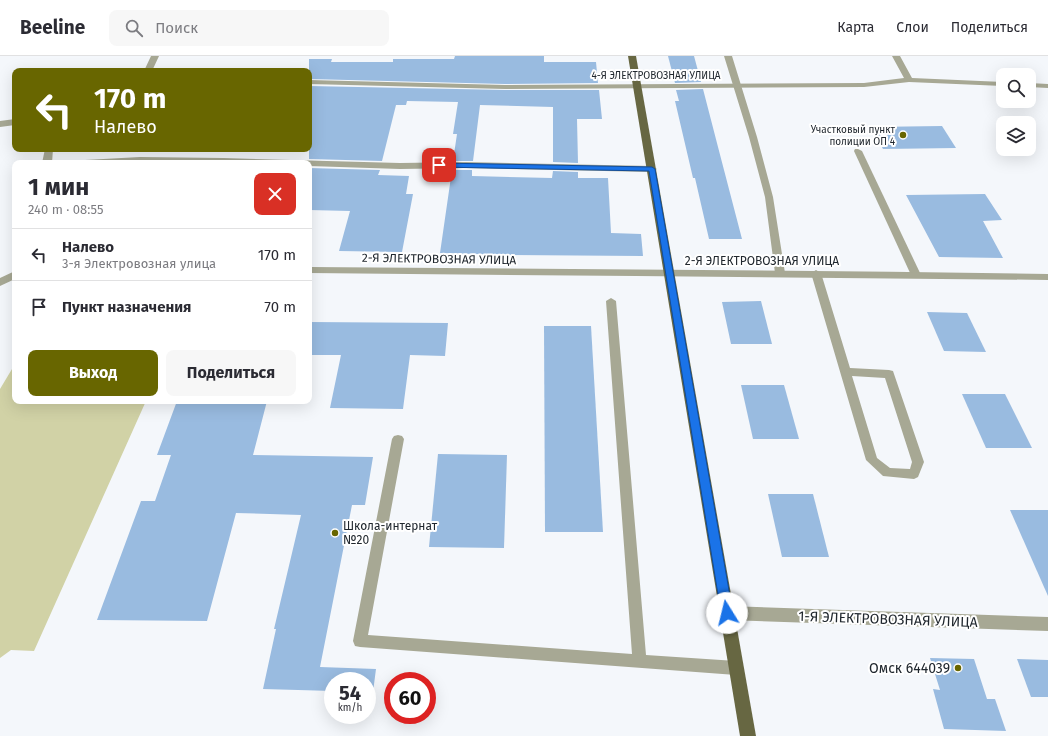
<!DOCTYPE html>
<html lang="ru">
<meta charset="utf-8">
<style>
:root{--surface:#fff;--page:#f7f7f7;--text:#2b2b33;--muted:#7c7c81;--line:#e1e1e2;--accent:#686600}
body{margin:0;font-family:"Fira Sans",sans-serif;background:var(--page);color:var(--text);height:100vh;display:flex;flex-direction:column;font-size:15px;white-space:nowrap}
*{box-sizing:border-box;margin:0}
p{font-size:13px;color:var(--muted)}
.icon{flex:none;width:22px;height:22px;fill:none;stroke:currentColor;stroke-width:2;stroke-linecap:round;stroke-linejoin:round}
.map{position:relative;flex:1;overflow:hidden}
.details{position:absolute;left:12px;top:104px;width:300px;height:244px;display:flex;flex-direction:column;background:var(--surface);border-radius:8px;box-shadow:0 4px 16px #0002}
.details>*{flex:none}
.top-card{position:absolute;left:12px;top:12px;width:300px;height:84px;border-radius:8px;box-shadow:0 4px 16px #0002;background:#686600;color:#fff;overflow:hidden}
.buttons{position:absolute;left:996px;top:12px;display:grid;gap:8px}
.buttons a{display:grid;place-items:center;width:40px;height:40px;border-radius:8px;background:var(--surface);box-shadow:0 4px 16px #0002;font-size:20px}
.speed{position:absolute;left:324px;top:616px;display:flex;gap:8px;font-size:20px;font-weight:700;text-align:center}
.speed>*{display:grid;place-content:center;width:52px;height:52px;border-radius:50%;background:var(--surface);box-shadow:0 4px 16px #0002;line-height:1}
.speed small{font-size:10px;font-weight:400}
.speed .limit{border:6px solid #d22;background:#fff;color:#111}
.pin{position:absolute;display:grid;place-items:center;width:34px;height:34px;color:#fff;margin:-17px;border-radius:8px;box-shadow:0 2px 6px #0006}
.me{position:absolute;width:44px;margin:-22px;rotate:351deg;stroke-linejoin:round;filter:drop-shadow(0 0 3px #0008)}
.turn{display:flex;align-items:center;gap:14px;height:84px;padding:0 16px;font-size:18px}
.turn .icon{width:52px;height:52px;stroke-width:2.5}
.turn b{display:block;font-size:28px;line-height:34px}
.round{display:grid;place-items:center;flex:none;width:42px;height:42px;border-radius:8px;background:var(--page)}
.overview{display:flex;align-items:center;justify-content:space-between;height:68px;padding:0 16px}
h1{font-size:24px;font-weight:700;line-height:30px}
.cta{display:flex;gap:8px;margin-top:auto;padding:8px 16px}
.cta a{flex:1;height:46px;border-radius:8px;background:var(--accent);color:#fff;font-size:16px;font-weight:700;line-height:46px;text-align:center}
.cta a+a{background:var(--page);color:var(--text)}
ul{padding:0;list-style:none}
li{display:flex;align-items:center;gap:12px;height:52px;padding:0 16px;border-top:1px solid var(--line)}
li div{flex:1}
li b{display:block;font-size:15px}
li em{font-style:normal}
header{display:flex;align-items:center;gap:24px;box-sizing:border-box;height:56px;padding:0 20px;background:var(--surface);border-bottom:1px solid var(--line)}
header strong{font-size:19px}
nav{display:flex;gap:22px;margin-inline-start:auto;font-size:14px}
.search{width:280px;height:36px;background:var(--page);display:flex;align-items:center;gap:10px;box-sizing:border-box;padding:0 14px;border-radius:8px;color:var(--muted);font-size:15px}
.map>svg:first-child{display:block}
.green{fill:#d1d2a6}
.building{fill:#99bbe0}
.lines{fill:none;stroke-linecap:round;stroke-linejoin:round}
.lane{fill:#a7a894;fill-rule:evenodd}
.street{fill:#a7a894;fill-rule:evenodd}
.primary{fill:#676742;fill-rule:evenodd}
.route{fill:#1a73e8;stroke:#114b97}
.poi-dot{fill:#686600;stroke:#fff;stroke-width:1.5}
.labels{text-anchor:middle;stroke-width:4;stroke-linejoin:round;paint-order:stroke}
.far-street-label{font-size:10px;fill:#20272e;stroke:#fff}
.far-poi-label{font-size:10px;fill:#20272e;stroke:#fff;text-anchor:end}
.street-label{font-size:12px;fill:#20272e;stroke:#fff}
.poi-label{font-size:12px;fill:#20272e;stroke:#fff;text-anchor:start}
.near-street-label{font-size:14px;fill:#20272e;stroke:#fff}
.near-poi-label{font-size:14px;fill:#20272e;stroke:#fff;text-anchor:end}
</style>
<header>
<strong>Beeline</strong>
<div class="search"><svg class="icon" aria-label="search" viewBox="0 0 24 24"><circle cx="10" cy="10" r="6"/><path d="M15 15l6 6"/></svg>Поиск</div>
<nav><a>Карта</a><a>Слои</a><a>Поделиться</a></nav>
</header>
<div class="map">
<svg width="1048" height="680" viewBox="0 0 1048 680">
<rect width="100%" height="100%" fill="#f4f7fb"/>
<path class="green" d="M15,308v37h131l-112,250 -23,-1 -11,8v-269z"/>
<g class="building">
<path d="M455,0h89v6h52l2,21 -93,1 -196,-5v-20h23l-1,3h62v-3h61z"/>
<path d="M668,0h26l7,26 -26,1z"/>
<path d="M309,30l196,4h94l3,29h-25l1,44 -25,-1v-55l-73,-2 -7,56h-20l4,-27h-4l5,-32 -51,-1 -1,4h-10l-14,56 -73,-2z"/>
<path d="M703,33l15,58 24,92h-33l-14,-61h-2l-18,-77h4l-3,-11z"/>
<path d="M942,70l14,22 -73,1 -12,-22z"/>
<path d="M309,112l71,2 -2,5 31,1 -3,18h7l-11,58 -63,-1 11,-40 -41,-1z"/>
<path d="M452,114h20v6l80,2 1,-7 25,1v6h30l3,55 30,1 2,22 -132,-1 -71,-2z"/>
<path d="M985,138l17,26 -19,1 20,37 -64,-1 -33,-62z"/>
<path d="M761,245l11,43h-41l-9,-42z"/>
<path d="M927,256l40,1 19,39 -42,-1z"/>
<path d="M309,266l139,1 -3,33 -35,-1 -7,54 -73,-1 11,-53h-32z"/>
<path d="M544,270h47l12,206h-58z"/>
<path d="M741,329h43l15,54h-46z"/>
<path d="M962,338h43l27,54h-46z"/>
<path d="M177,345h90l-14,54 120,2 -8,48h-13l-32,162 56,2 -3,23h-6v-11h-34v10l-70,-2 13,-60h-2l27,-114 -65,-2 -29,108 -110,-1 44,-119h14l16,-46h-14z"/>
<path d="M438,398l69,1 -3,93 -75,-1z"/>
<path d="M768,438h45l16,63h-47z"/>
<path d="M1010,454h38v86z"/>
<path d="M930,602l44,1 13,40h8l11,32 -62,-2 -11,-40 7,1z"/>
<path d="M1017,603l31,1v37h-17z"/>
</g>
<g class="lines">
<g class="lane">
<path d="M724,0h8l25,81 16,60 12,76 -5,3 -5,-3 -10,-76 -16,-60z"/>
<path d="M855,93h3l4,2 59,124 -2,2h-6l-2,-2 -57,-124z"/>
<path d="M816,214l5,3 29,95 39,2 4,1 1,3 30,88 -6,15 -4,2 -31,-3 -17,-16 -55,-187zM852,320l33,2 27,84 -2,7 -20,-1 -13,-10z"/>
<path d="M611,242l5,3 30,354 90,6 5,2 2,5 -2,5 -5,2 -376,-28 -5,-1 -2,-5 39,-202 2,-3 4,-1 4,1 2,3 -36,196 264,19 -26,-353z"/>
</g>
<g class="street">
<path d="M151,0h8l-7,15h-8z"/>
<path d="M892,0h8l12,22 91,4v4l-94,-4 -45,5 -359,2 -196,-5v-4l196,5 359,-2 40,-5z"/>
<path d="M1029,27l19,1v4l-19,-1z"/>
<path d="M15,63v6l-15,2v-6z"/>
<path d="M45,93h8l-1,14h-10z"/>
<path d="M140,101l83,1 177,5 66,-1 186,4 5,3 -5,3 -186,-4 -66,1 -91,-3v-3h-229l5,-3z"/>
<path d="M309,211c246,2 493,3 739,7v6c-246,-3 -493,-4 -739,-7z"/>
<path d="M15,215v8l-15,7v-8z"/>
<path d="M727,550l321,11v14l-321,-11 -5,-2 -2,-5 2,-5z"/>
</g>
<path class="primary" d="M628,0h8l120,680h-16z"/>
</g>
<path class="route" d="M439,107l213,4 3,2 78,444 -2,4 -4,1 -4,-1 -2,-4 -72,-442 -212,-4v-3z"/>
<g class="poi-dot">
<circle cx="903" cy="79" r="4"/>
<circle cx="335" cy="477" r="4"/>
<circle cx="958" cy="612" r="4"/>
</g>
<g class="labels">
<g class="far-street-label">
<text x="656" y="23">4-Я ЭЛЕКТРОВОЗНАЯ УЛИЦА</text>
</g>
<g class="far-poi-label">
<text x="895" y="77">Участковый пункт<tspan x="895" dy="12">полиции ОП 4</tspan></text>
</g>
<g class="street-label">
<text transform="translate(439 203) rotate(1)" y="4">2-Я ЭЛЕКТРОВОЗНАЯ УЛИЦА</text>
<text x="762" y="209">2-Я ЭЛЕКТРОВОЗНАЯ УЛИЦА</text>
</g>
<g class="poi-label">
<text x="343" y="474">Школа-интернат<tspan x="343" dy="14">№20</tspan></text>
</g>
<g class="near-street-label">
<text transform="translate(888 563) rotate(2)" y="5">1-Я ЭЛЕКТРОВОЗНАЯ УЛИЦА</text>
</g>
<g class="near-poi-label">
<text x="950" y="617">Омск 644039</text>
</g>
</g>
</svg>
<div class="buttons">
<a><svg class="icon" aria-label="search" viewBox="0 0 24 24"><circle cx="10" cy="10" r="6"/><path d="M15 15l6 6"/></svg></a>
<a><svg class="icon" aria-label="layers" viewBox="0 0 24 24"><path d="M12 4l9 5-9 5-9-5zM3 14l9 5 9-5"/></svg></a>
</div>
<div class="speed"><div>54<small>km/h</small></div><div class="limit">60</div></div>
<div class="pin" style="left:439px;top:109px;background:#d93025"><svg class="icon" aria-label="arrive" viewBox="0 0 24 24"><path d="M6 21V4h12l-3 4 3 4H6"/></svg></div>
<svg class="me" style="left:727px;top:557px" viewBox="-20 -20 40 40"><circle r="19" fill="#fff"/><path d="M0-13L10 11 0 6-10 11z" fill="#1a73e8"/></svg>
<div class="top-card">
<div class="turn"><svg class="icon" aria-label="left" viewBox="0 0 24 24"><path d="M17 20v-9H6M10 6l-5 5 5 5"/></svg><div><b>170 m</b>Налево</div></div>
</div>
<section class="details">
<div class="overview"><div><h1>1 мин</h1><p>240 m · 08:55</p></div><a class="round" style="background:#d93025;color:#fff"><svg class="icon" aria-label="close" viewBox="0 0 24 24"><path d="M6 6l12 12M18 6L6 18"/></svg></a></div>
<ul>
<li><svg class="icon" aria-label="left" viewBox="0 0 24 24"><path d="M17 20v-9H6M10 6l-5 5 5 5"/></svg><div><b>Налево</b><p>3-я Электровозная улица</p></div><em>170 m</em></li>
<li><svg class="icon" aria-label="arrive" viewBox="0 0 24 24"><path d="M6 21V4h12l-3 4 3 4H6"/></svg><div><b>Пункт назначения</b></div><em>70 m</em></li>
</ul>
<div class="cta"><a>Выход</a><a>Поделиться</a></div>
</section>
</div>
